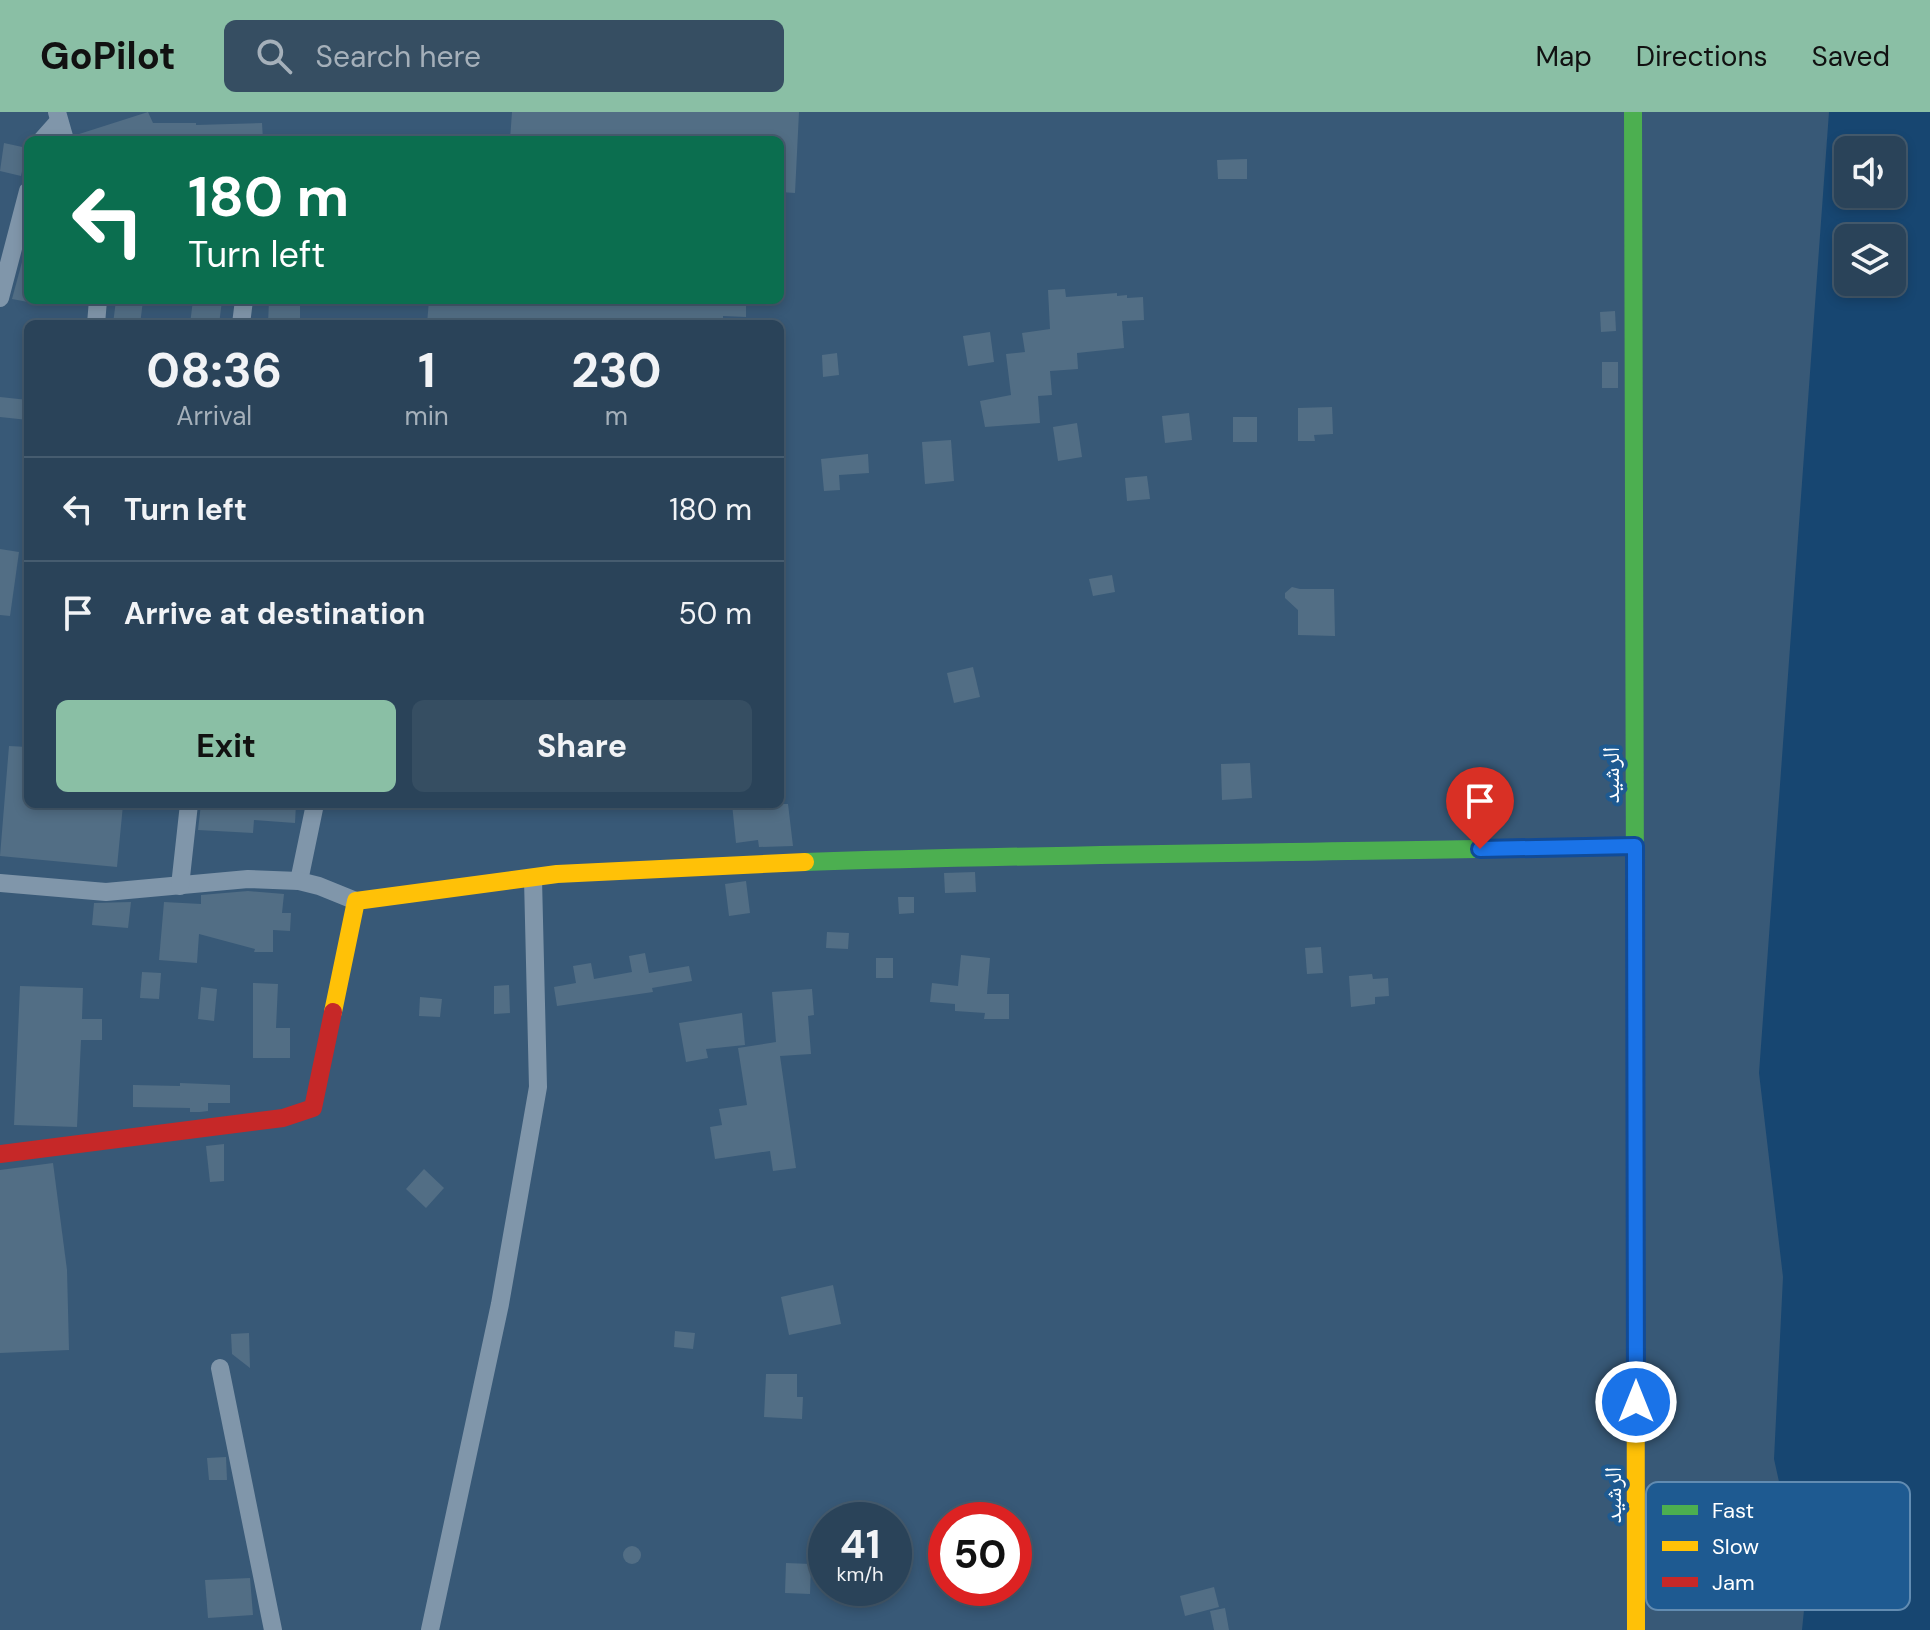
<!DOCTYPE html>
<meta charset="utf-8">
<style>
:root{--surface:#2a4359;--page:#364e62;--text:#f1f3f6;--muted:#a5b0ba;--line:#465c6f;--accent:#8abfa5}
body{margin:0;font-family:"DM Sans","Noto Naskh Arabic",sans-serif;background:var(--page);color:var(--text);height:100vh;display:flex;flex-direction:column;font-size:30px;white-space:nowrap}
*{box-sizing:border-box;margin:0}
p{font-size:26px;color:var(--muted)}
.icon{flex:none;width:44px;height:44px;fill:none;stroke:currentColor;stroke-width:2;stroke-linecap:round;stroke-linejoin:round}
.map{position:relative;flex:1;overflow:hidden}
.sheet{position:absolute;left:24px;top:208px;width:760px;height:488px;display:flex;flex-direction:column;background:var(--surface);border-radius:12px;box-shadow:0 4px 12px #0003,0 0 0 2px var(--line)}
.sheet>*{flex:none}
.top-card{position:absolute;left:24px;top:24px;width:760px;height:168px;border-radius:12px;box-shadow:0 4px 12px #0003,0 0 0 2px var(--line);background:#0b6e4f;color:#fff;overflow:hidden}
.controls{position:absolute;left:1834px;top:24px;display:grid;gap:16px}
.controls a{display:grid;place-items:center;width:72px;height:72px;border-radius:12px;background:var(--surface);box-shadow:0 4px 12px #0003,0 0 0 2px var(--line);font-size:40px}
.speed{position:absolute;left:808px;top:1390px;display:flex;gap:16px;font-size:40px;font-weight:700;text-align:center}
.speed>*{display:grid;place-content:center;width:104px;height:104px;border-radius:50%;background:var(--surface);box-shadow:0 4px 12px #0003,0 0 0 2px var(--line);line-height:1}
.speed small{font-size:20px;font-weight:400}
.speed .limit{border:12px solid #d22;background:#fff;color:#111}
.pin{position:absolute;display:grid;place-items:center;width:68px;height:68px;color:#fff;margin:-82px -34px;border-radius:50% 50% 50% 0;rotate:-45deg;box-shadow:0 0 8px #0007}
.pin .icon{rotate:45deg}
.me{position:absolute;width:88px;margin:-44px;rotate:0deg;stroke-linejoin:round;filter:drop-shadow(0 0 6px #0008)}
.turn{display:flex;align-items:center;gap:28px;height:168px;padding:0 32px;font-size:36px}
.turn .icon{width:104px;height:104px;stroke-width:2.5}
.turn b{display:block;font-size:56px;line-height:68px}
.eta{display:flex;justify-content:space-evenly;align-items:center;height:136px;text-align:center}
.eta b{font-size:48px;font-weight:700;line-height:56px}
.cta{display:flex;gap:16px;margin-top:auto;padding:16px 32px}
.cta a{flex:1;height:92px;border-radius:12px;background:var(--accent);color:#111;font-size:32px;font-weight:700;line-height:92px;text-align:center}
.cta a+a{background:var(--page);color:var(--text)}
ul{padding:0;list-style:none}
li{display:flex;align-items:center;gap:24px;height:104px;padding:0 32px;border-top:2px solid var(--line)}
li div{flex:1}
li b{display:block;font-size:30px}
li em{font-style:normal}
header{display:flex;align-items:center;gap:48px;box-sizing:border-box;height:112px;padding:0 40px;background:var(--accent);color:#111}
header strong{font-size:38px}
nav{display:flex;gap:44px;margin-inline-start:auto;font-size:28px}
.search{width:560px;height:72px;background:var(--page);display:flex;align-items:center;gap:20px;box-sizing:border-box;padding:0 28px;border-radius:12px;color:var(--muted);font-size:30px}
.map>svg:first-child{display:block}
.water{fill:#174671;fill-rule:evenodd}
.building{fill:#526e85}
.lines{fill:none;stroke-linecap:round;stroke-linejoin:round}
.street{stroke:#8096aa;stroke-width:18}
.fast{stroke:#4caf50;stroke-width:18}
.slow{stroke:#ffc107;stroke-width:18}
.jam{stroke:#c62828;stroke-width:18}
.route-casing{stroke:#114b97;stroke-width:20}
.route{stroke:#1a73e8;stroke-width:14}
.labels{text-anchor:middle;stroke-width:8;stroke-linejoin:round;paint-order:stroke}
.street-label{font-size:24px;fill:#fff;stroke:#1e5a91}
.key{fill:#1e5a91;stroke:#628cb2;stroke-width:2}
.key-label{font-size:22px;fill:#fff}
</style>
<header>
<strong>GoPilot</strong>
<div class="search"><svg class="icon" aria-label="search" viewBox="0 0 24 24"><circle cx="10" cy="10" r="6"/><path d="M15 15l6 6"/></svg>Search here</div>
<nav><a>Map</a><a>Directions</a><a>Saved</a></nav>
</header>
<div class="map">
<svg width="1930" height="1518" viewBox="0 0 1930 1518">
<rect width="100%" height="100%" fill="#385977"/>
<path class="water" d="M1829,0h101v1518h-128l3,-30 -31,-141 9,-182 -24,-204zM1848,38h44v44h-44zM1848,126h44v44h-44z"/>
<g class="building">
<path d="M148,0l5,11h43v2l66,-2 1,17h-186l-1,-5z"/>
<path d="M512,0h287l-4,81 -15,-1v-52h-270z"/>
<path d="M4,31l23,5 -6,28 -21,-5z"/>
<path d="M1247,47v20h-29l-1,-19z"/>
<path d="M25,139l3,1v50l-16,-3z"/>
<path d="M1065,177l1,8 51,-4v3l10,-1v3l16,-1 1,23 -22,1 2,27 -47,5 1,16 -28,2 2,24 -14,1 2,27 -55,4 -5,-26 31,-6 -5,-41 19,-2 -3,-19 28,-4 -2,-39z"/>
<path d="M116,188l27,1 -3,23h-27z"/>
<path d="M193,188l29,1 -3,23h-29z"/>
<path d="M269,188h31v24h-32z"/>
<path d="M429,188h317v17l-23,-1v8h-296z"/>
<path d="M1615,199l1,20 -15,1 -1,-20z"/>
<path d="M990,220l4,30 -26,4 -5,-30z"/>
<path d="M837,241l2,22 -16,2 -1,-22z"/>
<rect x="1602" y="250" width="16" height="26"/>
<path d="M0,285l28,3v20l-28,-3z"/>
<path d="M1332,295l1,27 -19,1 1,6h-17v-33z"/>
<path d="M1189,301l3,27 -27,3 -3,-27z"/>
<rect x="1233" y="305" width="24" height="25"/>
<path d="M1077,311l5,34 -24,4 -5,-34z"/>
<path d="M951,328l3,41 -29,3 -3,-42z"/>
<path d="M868,342l1,19 -30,2 1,15 -16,1 -3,-32z"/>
<path d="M1147,364l3,23 -23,2 -2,-23z"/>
<path d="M0,437l19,3 -9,64 -10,-1z"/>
<path d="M1112,463l3,17 -22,4 -4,-17z"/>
<path d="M1292,475l8,2h34l1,47 -37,-1v-25l-13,-12v-5z"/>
<path d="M973,555l7,30 -26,6 -7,-30z"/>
<path d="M9,634l19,1v57l95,1 -6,62 -117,-11z"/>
<path d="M1250,651l2,35 -30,2 -1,-36z"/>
<path d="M201,692h95l-1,19 -41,-3 -1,13 -55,-3z"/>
<path d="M732,692h56l5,42 -34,1 -1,-7 -22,3z"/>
<path d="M975,760l1,20 -31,1 -1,-20z"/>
<path d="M746,769l4,32 -21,3 -4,-32z"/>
<path d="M248,779l36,3 -2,19h9l-1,18 -17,-1v22h-19l1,-3 -56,-15 -2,29 -38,-3 5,-58 37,2v-9z"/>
<path d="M898,785h16v16l-15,1z"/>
<path d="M131,790l-3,26 -36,-3 2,-22z"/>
<path d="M827,820l22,1 -1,16 -22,-1z"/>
<path d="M1321,835l2,26 -16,1 -2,-26z"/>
<path d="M645,841l4,20 40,-7 3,15 -40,7 1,4 -96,14 -3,-19 22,-4 -3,-17 18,-3 3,16 38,-7 -3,-16z"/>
<path d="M961,843l29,3 -3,36h22v25h-25l1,-6 -30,-2v-7l-25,-2 2,-19 26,3z"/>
<rect x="876" y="846" width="17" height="20"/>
<path d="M142,860l19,1 -2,26 -19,-1z"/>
<path d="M1372,862l1,5 15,-1 1,18 -14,1v7l-24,3 -2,-31z"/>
<path d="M253,871l25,1 -2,44h14v30h-37z"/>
<path d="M509,873l1,28 -16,1v-28z"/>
<path d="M20,874l63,2 -1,31h20v21h-21l-4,87 -63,-2z"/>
<path d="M201,875l16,2 -3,32 -16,-2z"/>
<path d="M812,877l2,26 -6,1 3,38 -31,2 16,112 -23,3 -3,-20 -55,8 -5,-32 12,-2 -3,-16 28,-4 -9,-57 38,-6 -4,-50z"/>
<path d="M420,885l22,2 -2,18 -21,-1z"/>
<path d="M742,901l3,32 -39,4 2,9 -22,4 -7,-39z"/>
<path d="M180,971l50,2v18h-22v8l-8,1h-10v-4l-57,-1v-22l47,1z"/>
<path d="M224,1032v37l-14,1 -4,-36z"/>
<path d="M53,1051l14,107 2,80 -69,3v-183z"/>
<path d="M424,1057l20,19 -18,20 -20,-19z"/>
<path d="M833,1173l8,39 -52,11 -8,-38z"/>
<path d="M675,1219l20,2 -2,16 -19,-2z"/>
<path d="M249,1221l1,35 -18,-14 -1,-20z"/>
<path d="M766,1262h31v23h6l-1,22 -38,-2z"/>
<path d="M207,1346l19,-1 1,23h-18z"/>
<circle cx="632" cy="1443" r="9"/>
<path d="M786,1451l25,1 -1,30 -25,-1z"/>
<path d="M250,1466l3,37 -45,3 -3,-38z"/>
<path d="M1214,1475l5,20 -34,9 -5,-20z"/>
<path d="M1225,1496l4,22h-15l-4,-19z"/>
</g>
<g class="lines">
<g class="street">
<path d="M57,0l8,28"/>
<path d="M42,28l16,-18"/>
<path d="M0,186l28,-107"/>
<path d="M96,212l2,-24"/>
<path d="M241,212l3,-24"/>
<path d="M299,769l16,-77"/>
<path d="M0,771l106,9 142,-13 51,2 20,5 37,15"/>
<path d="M180,774l9,-82"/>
<path d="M220,1256l53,262"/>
<path d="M430,1518l70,-326 38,-217 -5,-208"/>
</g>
<g class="fast">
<path d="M1633,0l2,791"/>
<path d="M805,750c240,-8 479,-9 718,-14"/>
</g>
<g class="slow">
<path d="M1523,736l112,-2"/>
<path d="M1635,791l1,727"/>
<path d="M333,900l23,-111 201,-27 248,-12"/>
</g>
<path class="jam" d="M0,1042l283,-36 30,-10 20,-96"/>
</g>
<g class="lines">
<defs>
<path id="route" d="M1480,737l155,-3 1,556"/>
</defs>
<use href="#route" class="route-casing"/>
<use href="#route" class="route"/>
</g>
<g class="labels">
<g class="street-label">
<text transform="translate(1611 663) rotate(-90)" y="8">الرشيد</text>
<text transform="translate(1613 1383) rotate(-90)" y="8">الرشيد</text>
</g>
</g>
<rect x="1646" y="1370" width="264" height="128" rx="12" class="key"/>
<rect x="1662" y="1393" width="36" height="10" fill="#4caf50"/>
<rect x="1662" y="1429" width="36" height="10" fill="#ffc107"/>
<rect x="1662" y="1465" width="36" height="10" fill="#c62828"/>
<g class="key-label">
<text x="1712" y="1406">Fast</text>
<text x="1712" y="1442">Slow</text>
<text x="1712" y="1478">Jam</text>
</g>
</svg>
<div class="controls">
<a><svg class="icon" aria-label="sound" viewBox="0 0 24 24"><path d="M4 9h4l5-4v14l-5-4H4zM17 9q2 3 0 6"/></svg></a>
<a><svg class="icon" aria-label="layers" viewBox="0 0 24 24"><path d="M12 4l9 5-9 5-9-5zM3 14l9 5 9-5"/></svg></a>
</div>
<div class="speed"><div>41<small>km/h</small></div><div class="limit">50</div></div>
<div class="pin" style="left:1480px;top:737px;background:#d93025"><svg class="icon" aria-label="arrive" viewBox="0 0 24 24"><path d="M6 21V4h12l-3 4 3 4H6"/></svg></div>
<svg class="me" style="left:1636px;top:1290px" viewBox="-20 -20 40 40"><circle r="17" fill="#1a73e8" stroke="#fff" stroke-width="3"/><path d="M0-11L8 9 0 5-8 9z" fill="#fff"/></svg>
<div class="top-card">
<div class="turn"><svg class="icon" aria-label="left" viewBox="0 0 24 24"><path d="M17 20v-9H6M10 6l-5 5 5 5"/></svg><div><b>180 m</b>Turn left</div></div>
</div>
<section class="sheet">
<div class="eta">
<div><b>08:36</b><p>Arrival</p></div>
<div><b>1</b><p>min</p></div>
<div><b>230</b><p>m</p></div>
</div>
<ul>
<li><svg class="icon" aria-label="left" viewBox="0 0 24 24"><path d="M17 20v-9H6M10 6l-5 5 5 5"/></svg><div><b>Turn left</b></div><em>180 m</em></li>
<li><svg class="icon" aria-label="arrive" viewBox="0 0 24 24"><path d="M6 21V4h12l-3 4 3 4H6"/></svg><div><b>Arrive at destination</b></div><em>50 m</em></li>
</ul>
<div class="cta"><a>Exit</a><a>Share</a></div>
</section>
</div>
